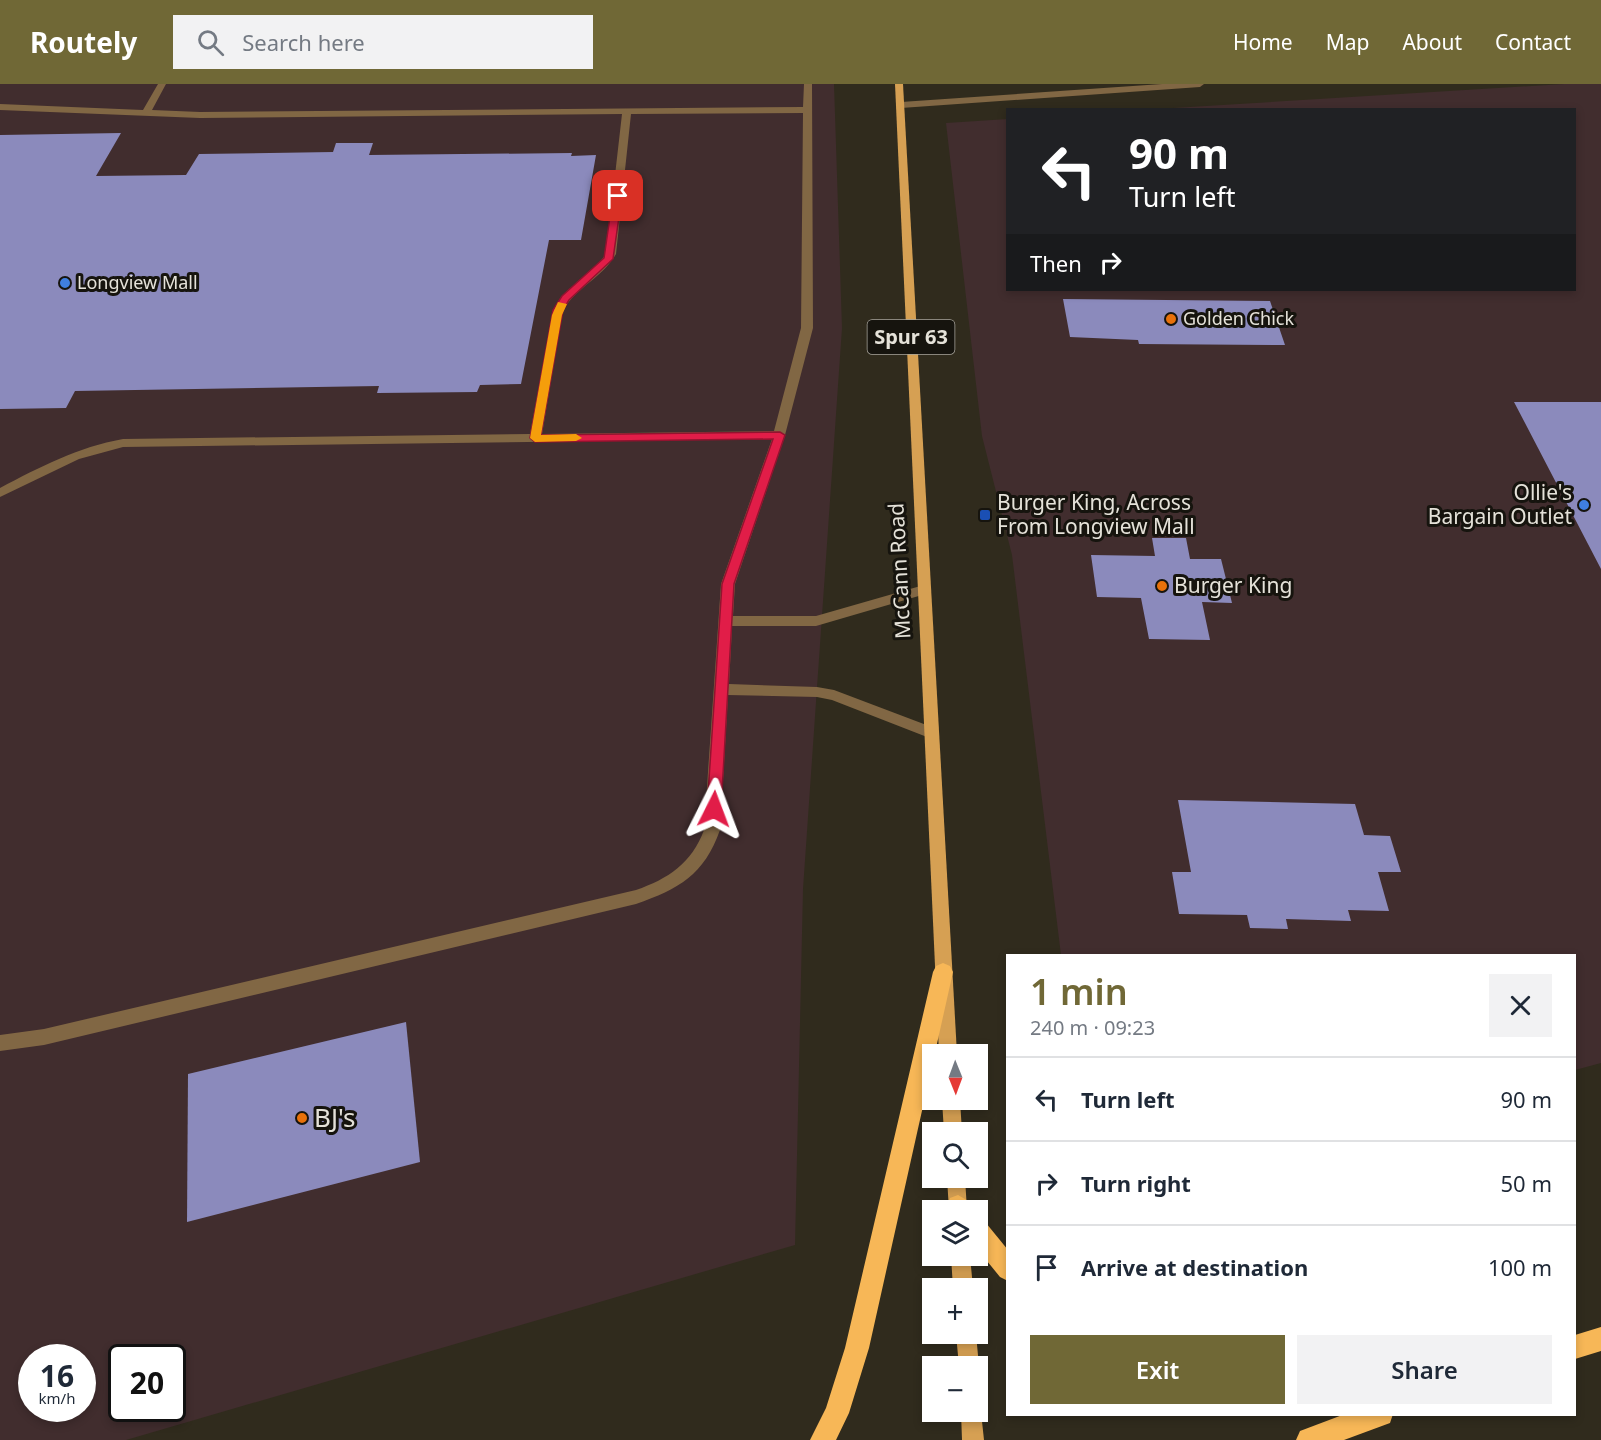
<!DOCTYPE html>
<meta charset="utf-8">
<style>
:root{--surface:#fff;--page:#f2f2f3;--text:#1f2937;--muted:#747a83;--line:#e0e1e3;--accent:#706836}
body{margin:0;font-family:"Noto Sans",sans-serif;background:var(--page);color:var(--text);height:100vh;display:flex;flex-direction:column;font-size:22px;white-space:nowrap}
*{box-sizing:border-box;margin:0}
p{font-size:20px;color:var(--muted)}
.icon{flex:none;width:33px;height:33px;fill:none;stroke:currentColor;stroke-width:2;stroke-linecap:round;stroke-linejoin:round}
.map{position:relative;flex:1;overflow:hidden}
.details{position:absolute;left:1006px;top:870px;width:570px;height:462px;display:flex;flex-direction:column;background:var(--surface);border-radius:0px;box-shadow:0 3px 9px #0003}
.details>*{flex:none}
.top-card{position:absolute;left:1006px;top:24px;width:570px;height:183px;border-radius:0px;box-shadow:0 3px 9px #0003;background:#202124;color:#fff;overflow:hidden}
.needle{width:39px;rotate:179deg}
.buttons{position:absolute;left:922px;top:960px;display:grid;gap:12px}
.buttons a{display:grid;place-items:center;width:66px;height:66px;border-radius:0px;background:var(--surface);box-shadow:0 3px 9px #0003;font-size:30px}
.speed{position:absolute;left:18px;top:1260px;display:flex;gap:12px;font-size:30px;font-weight:700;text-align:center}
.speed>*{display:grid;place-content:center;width:78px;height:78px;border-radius:50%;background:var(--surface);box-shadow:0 3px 9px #0003;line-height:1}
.speed small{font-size:15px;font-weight:400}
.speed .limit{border:3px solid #111;border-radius:9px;background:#fff;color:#111}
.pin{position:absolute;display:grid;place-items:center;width:51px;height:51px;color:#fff;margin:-26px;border-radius:12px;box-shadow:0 3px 9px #0006}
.me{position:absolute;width:66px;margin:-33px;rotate:3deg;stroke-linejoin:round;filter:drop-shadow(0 0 4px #0008)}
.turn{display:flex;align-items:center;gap:21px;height:126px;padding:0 24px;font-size:27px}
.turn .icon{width:78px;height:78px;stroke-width:2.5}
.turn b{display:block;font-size:42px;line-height:51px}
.then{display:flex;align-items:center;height:57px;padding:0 24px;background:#0003;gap:12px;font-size:22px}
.round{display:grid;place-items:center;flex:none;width:63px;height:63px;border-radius:0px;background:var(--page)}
.summary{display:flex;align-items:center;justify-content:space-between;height:102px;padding:0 24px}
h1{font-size:36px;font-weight:600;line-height:45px;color:var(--accent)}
.button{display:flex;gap:12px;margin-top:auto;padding:12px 24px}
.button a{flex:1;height:69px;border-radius:0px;background:var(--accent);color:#fff;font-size:24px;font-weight:600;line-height:69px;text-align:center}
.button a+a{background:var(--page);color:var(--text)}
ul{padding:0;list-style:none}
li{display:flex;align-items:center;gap:18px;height:84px;padding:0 24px;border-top:2px solid var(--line)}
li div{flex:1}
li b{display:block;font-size:22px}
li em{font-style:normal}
header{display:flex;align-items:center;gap:36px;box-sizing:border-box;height:84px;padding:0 30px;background:var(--accent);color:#fff}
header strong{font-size:28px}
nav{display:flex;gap:33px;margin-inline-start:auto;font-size:21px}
.search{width:420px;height:54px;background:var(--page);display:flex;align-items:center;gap:15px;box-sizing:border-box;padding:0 21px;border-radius:0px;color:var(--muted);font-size:22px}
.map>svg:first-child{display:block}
.commercial{fill:#412d2e;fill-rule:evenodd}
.building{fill:#8b8abc}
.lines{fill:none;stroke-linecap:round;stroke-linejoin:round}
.lane{fill:#816744;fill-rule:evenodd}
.street{fill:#816744;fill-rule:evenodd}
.primary{fill:#d6a053;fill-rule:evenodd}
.highway{fill:#f7b757;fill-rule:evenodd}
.route{fill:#e11d48;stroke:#92132f;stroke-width:1.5}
.slow{fill:#f59e0b}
.shop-dot{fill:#3f7fe0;stroke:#16140e;stroke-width:2}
.food-dot{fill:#e8710a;stroke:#16140e;stroke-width:2}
.transit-dot{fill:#1a4fb4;stroke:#16140e;stroke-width:2}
.labels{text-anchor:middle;stroke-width:6;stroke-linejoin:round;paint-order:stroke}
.far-poi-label{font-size:18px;fill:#e5e2d9;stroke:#16140e;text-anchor:start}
.shield{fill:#16140e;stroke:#a7a49c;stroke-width:1.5}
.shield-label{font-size:20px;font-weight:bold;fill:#e5e2d9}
.poi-label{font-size:21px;fill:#e5e2d9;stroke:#16140e;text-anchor:start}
.street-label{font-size:21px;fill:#e5e2d9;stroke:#16140e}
.near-poi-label{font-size:26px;fill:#e5e2d9;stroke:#16140e;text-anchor:start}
</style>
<header>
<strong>Routely</strong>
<div class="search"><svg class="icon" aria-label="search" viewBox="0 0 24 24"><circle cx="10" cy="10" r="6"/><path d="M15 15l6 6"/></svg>Search here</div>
<nav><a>Home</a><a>Map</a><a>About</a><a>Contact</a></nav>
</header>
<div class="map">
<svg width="1601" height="1356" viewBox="0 0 1601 1356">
<rect width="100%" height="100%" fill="#302b1d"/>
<g class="commercial">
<path d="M0,0h834l8,244 -39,561 -8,356 -669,195h-126zM32,1274h50v50h-50zM122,1274h50v50h-50z"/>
<path d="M1564,0h37v979l-26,7v-114l-514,-1 -49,-400 -30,-119 -36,-313 62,-4v171h567v-180l-418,-1z"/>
</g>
<g class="building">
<path d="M121,49l-25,43 90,-1 13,-21 134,-2 3,-9h37l-4,12 203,-2 -1,3 25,-1 -15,85h-32l-28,144 -41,1 -3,7 -100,1 2,-7 -304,5 -9,17 -66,1v-274z"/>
<path d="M1063,215l207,2 15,44 -146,-1 -1,-4 -68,-3z"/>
<path d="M1514,318h87v167l-76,-146z"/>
<path d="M1152,454h34l4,21h31l11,44 -30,-1 8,38 -61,-1 -8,-41 -44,-1 -6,-42 64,1z"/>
<path d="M1178,716l177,4 9,31 26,1 11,36h-23l11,39 -41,-1 3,11 -65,-2 2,10 -38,-1 -3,-13 -68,-1 -7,-42h19z"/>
<path d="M406,938l14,140 -233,60 1,-148z"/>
</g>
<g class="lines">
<path class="lane" d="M158,0h8l-14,26 48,2 603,-5 1,-23h8l1,244 -28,107 -50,149 -2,32h83l108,-31 7,5 -2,3 -113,33h-84l-3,58 88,3 17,3 103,39 2,4 -2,4h-10l-95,-37 -15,-3 -89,-2 -8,135c-16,45 -41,59 -84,74l-592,141 -44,6v-16l44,-6 592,-139c32,-11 56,-27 68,-60l17,-246 51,-145 -649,8 -44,12 -79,38v-9c40,-21 78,-41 123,-49l407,-5 23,-124 13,-18 30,-25 10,-13 16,-140 -422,4 -200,-8v-6l143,6zM803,29l-2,215 -27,103 -232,3 21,-124c14,-23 40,-33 53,-56l15,-140z"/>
<path class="street" d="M1162,0h42l-4,3 -299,21 -5,-3 5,-3z"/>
<g class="primary">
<path d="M895,0h8l54,970h-18z"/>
<path d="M942,1016h18l2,32h-18z"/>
<path d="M947,1094h18l2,32h-18z"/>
<path d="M951,1172h19l3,32h-20z"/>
<path d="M956,1250h20l3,32 -1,3v-3h-19z"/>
<path d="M978,1321l3,7 3,28h-22l-1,-28h17z"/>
</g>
<g class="highway">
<path d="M943,879l7,3 3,6 -84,376 -20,65 -13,27h-26l16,-32 19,-60 88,-376 3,-6z"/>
<path d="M958,1111l12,7 3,8h-24l-2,-4 3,-8z"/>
<path d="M978,1136l8,3 22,27v31l-8,-4 -22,-27z"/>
<path d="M1601,1243v24l-26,8v-24z"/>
<path d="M1345,1330h48l-3,9 -46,17h-48l4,-9z"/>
</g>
</g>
<path class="route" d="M618,109l4,3 -9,63 -44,41 -6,10 -22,125 239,-3 5,3 -51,149 -13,225 -7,5 -7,-5 15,-225 51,-145 -238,3 -5,-4 23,-128 9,-14 42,-38 9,-62z"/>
<path class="slow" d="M558,218l9,2 -5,11 -21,120 35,-1 6,4 -6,3 -41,1 -5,-4 22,-123z"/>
<g class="shop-dot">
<circle cx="65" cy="199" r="6"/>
<circle cx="1584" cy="421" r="6"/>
</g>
<g class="food-dot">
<circle cx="1171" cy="235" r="6"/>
<circle cx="1162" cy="502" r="6"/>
<circle cx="302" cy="1034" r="6"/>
</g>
<rect class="transit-dot" x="979" y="425" width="12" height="12" rx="3"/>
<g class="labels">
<g class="far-poi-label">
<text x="77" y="205">Longview Mall</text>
<text x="1183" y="241">Golden Chick</text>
</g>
<rect class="shield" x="867.5" y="236" width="87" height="34" rx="4.5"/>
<g class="shield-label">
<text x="911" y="260">Spur 63</text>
</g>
<g class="poi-label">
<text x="1572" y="416" text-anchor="end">Ollie's<tspan x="1572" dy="24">Bargain Outlet</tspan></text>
<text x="997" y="426">Burger King, Across<tspan x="997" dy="24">From Longview Mall</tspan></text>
<text x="1174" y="509">Burger King</text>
</g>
<g class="street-label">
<text transform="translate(900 487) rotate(-93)" y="7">McCann Road</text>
</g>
<g class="near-poi-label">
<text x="314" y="1043">BJ's</text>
</g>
</g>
</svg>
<div class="buttons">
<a><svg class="needle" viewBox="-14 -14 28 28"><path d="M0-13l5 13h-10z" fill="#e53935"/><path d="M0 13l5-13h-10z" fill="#747a83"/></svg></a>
<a><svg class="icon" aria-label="search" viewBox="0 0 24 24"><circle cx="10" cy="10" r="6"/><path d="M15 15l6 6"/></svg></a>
<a><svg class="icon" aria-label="layers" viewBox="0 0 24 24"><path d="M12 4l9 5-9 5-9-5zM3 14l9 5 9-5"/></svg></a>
<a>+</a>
<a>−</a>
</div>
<div class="speed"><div>16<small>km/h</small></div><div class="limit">20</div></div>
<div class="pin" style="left:618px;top:112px;background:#d93025"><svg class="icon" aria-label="arrive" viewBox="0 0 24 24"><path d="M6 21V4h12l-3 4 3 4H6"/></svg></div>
<svg class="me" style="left:714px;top:725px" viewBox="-20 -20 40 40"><path d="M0-17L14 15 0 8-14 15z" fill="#e11d48" stroke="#fff" stroke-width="4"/></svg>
<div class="top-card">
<div class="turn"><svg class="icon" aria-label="left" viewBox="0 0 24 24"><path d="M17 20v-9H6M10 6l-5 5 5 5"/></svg><div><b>90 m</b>Turn left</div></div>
<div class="then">Then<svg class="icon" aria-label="right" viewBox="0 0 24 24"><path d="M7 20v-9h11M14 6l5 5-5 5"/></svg></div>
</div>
<section class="details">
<div class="summary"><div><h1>1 min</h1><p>240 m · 09:23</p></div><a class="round"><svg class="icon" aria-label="close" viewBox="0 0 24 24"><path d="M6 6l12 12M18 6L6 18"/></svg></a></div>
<ul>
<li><svg class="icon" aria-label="left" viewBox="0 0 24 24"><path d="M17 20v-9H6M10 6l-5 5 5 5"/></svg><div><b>Turn left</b></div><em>90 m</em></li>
<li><svg class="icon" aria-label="right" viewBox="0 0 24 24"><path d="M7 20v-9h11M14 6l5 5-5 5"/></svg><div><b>Turn right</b></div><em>50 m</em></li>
<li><svg class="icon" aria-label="arrive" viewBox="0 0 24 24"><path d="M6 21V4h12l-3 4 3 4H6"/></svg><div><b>Arrive at destination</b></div><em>100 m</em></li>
</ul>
<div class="button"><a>Exit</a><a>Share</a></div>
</section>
</div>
